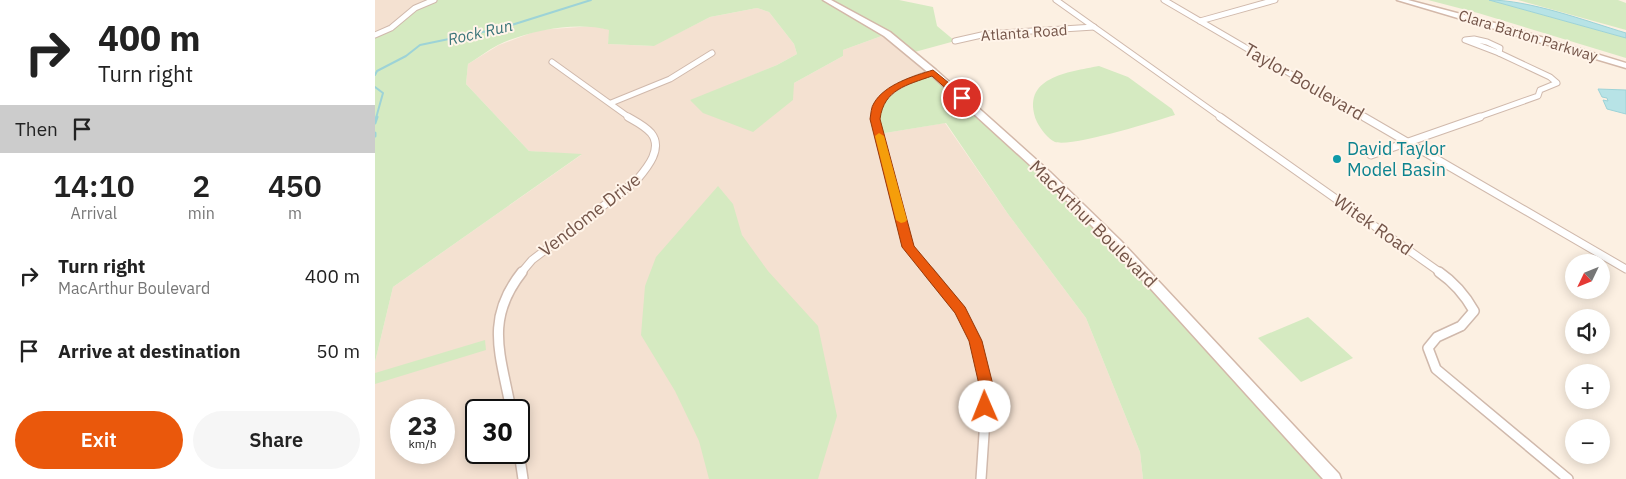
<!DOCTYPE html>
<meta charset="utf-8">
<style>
:root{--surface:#fff;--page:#f6f6f6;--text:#222;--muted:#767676;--accent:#ea580c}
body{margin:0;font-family:"IBM Plex Sans",sans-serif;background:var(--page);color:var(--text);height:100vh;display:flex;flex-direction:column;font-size:19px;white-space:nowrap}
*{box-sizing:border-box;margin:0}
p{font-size:16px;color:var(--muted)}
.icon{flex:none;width:28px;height:28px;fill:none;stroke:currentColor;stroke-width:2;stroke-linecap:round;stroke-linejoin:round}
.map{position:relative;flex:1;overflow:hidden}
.details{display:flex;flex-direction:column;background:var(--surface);width:375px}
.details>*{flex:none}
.top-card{background:#fff;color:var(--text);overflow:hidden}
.needle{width:32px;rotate:227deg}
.controls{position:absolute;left:1190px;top:254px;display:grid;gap:10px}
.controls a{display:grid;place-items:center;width:45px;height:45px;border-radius:50%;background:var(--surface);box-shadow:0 2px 12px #0003;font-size:25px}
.speed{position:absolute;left:15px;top:399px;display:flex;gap:10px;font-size:25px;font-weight:700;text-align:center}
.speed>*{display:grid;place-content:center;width:65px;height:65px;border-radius:50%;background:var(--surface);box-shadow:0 2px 12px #0003;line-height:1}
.speed small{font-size:12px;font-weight:400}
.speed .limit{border:2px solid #111;border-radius:8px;background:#fff;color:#111}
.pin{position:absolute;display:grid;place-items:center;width:42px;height:42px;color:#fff;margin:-21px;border:2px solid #fff;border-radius:50%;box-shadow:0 1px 5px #0007}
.me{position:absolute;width:55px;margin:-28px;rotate:359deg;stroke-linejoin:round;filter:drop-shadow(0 0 4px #0008)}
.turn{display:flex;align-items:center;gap:18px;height:105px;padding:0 15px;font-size:22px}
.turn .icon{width:65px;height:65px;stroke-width:2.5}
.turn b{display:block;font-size:35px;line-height:42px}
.then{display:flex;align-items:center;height:48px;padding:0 15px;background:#0003;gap:10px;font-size:19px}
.eta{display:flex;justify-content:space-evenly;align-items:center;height:85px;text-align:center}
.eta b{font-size:30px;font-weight:600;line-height:35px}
.action{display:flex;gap:10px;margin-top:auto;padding:10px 15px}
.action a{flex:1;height:58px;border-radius:30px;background:var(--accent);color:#fff;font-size:20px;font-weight:600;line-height:58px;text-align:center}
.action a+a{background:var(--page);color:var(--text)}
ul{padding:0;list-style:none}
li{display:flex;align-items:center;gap:15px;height:75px;padding:0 15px}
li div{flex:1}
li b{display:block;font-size:19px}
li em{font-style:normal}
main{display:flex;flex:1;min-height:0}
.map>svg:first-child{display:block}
.residential{fill:#f4e1d1;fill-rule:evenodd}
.green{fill:#d5eac1}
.water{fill:#b7e3e6;stroke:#9dd3d7}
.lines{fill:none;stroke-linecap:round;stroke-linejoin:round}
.stream-far1{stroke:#9dd3d7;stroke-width:2}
.stream{stroke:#9dd3d7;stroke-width:3}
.minor-far2-casing{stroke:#d0b9ac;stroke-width:7}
.minor-far1-casing{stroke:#d0b9ac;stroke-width:9}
.minor-casing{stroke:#d0b9ac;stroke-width:12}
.secondary-casing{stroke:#d3b8a9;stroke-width:3}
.minor-far2{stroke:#fff;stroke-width:5}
.minor-far1{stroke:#fff;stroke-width:7}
.minor{stroke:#fff;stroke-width:9}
.secondary{fill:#fff;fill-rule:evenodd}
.route{fill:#ea580c;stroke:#983908}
.slow{fill:#f59e0b}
.culture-dot{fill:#0f9aa8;stroke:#fff4e9;stroke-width:2}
.labels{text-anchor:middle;stroke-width:4;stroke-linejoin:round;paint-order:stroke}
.far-street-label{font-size:15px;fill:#745549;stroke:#fff4e9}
.far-water-label{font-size:16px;font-style:italic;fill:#3c757a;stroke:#fff4e9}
.street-label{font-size:18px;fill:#745549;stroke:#fff4e9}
.culture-label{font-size:18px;fill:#0d838f;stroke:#fff4e9;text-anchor:start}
</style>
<main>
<section class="details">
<div class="top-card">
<div class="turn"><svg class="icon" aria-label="right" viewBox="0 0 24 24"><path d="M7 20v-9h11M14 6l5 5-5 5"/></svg><div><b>400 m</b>Turn right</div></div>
<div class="then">Then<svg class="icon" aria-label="arrive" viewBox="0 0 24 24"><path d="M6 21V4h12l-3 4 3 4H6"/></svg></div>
</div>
<div class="eta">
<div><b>14:10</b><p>Arrival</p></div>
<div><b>2</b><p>min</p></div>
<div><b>450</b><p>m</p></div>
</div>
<ul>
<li><svg class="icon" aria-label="right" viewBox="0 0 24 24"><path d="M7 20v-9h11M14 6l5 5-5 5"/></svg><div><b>Turn right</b><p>MacArthur Boulevard</p></div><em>400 m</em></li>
<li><svg class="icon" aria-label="arrive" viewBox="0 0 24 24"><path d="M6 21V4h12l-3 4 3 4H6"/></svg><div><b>Arrive at destination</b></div><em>50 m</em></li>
</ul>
<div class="action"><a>Exit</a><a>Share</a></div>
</section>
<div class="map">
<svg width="1251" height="479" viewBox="0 0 1251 479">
<rect width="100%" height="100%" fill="#fcf0e2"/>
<g class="residential">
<path d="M0,0h59l-43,28 -16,7z"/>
<path d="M382,8l12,4 25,32 3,10 -20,11 -87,36 104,-18 49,-27v-6l44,-16 46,38 -54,62 66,-11 63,91 78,104 54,134 3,27h-768v-117l18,-75 188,-132 -52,-4 -63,-67 2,-20 31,-19 40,-15 54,-4 17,4 -2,14 45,2 57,-29zM26,410h43v42h-43zM101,410h43v42h-43z"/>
</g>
<g class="green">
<path d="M59,0h465l34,7 4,19 18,15 -44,12 -24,-19 -44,16v6l-49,27 -1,17 -40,32 -50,-19 -13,-13 87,-35 20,-11 -3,-10 -25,-32 -12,-4 -47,9 -56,29 -46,-2 1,-14c-32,-9 -80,0 -111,15 -10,5 -20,13 -30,19l-2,20 63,67 53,3 -189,133 -18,75v-327l7,-3 25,-19z"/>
<path d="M1053,0h61l137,38v20l-148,-45z"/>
<path d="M1143,0h100l8,3v27z"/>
<path d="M724,66l29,11 44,32 3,6c-23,7 -102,32 -120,27 -7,-3 -15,-14 -18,-20 -18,-45 32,-50 62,-56z"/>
<path d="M558,72l113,102 287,305h-190l-3,-27 -54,-134 -78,-104 -62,-91 -67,11 -4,-25 14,-17z"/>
<path d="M343,186l15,18 9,31 26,36 50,55 19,90 -19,63h-109l-10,-38 -24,-50 -34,-56 4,-49 11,-29z"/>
<path d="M933,317l45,41 -52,24 -43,-44z"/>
<path d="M110,340l1,10 -111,34v-11z"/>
</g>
<g class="water">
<path d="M1114,0c41,0 97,21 137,33v5z"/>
<path d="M1223,89l28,1v24l-19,-5 -4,-9 5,1 -1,-3 -5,-1z"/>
</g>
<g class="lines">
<g class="stream-far1">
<path d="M0,75l2,-4 29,-15 14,-11 82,-17 89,-28"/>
<path d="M0,87l8,6 -7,25"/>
</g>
<g class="stream">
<path d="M0,123l2,-6"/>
<path d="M0,133v3"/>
</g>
<defs>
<g id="minor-far2">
<path d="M681,0l166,118"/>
<path d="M789,0l202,118"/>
<path d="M825,21l75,-21"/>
<path d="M0,35l16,-7 24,-20 19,-8"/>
<path d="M1099,39l13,3 13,6 -1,5 -34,-13z"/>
<path d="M580,41l31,-7 108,-7"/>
<path d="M177,62l78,56"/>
<path d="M236,103l59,-24 42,-26"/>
<path d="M500,118c5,-29 33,-37 58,-46"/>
<path d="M1101,118l62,-22 2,-6 17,-7 -7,-6 -51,-24"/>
</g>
<g id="minor-far1">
<path d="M500,117l33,130 22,26"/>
<path d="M845,117l221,156"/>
<path d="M989,117l262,152"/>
<path d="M996,155l109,-38"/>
<path d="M146,273l11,-13 104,-79c10,-12 28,-32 15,-48 -6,-7 -16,-12 -23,-16"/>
</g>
<g id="minor">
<path d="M554,272l31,38 16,31 11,48 -6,90"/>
<path d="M1064,272c16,11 26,23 35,39l-13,15 -24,11 -9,11 8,21 132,110"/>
<path d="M136,410c-10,-55 -27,-90 11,-138"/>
<path d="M144,452l4,27"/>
</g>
<g id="secondary">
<path d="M448,0h8l59,32 46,38 114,102 71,69 218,233 2,5h-18l-210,-232 -71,-71 -112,-102 -46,-38z"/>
<path d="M1022,0h11l94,25 124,38v5z"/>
</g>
</defs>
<use href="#minor-far2" class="minor-far2-casing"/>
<use href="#minor-far1" class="minor-far1-casing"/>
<use href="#minor" class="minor-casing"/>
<use href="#secondary" class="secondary-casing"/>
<use href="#minor-far2" class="minor-far2"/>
<use href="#minor-far1" class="minor-far1"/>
<use href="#minor" class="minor"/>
<use href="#secondary" class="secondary"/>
</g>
<path class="route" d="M558,70l32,26v4h-6l-27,-24c-25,9 -48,13 -52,43l34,127 51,61 17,34 12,48 -3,23 -6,1 -5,-1 -2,-5 2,-18 -11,-48 -14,-28 -53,-66 -32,-128c1,-5 1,-12 4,-16 11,-19 40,-27 59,-33z"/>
<path class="slow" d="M504,133l5,3 23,84 -2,2 -4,1 -5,-3 -21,-84z"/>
<circle class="culture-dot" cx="962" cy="159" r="5"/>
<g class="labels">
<g class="far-street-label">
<text transform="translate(649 33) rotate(-4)" y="5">Atlanta Road</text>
<text transform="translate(1153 36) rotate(17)" y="5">Clara Barton Parkway</text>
</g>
<g class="far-water-label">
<text transform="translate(105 32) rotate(-13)" y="6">Rock Run</text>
</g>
<g class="street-label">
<text transform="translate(929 82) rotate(30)" y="6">Taylor Boulevard</text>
<text transform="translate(215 215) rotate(-38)" y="6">Vendome Drive</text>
<text transform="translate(718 224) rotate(45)" y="6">MacArthur Boulevard</text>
<text transform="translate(998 225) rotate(35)" y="6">Witek Road</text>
</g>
<g class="culture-label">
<text x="972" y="155">David Taylor<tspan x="972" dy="21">Model Basin</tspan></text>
</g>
</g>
</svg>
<div class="controls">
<a><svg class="needle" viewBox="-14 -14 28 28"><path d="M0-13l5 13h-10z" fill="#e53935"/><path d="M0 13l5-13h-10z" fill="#767676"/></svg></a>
<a><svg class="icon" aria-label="sound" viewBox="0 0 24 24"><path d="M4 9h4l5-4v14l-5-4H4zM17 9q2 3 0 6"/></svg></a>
<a>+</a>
<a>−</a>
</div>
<div class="speed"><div>23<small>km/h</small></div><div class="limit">30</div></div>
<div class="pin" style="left:587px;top:98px;background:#d93025"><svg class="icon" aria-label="arrive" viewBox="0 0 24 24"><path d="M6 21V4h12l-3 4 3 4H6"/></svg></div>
<svg class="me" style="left:610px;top:407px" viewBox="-20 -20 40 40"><circle r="19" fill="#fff"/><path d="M0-13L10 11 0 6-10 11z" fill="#ea580c"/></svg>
</div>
</main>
